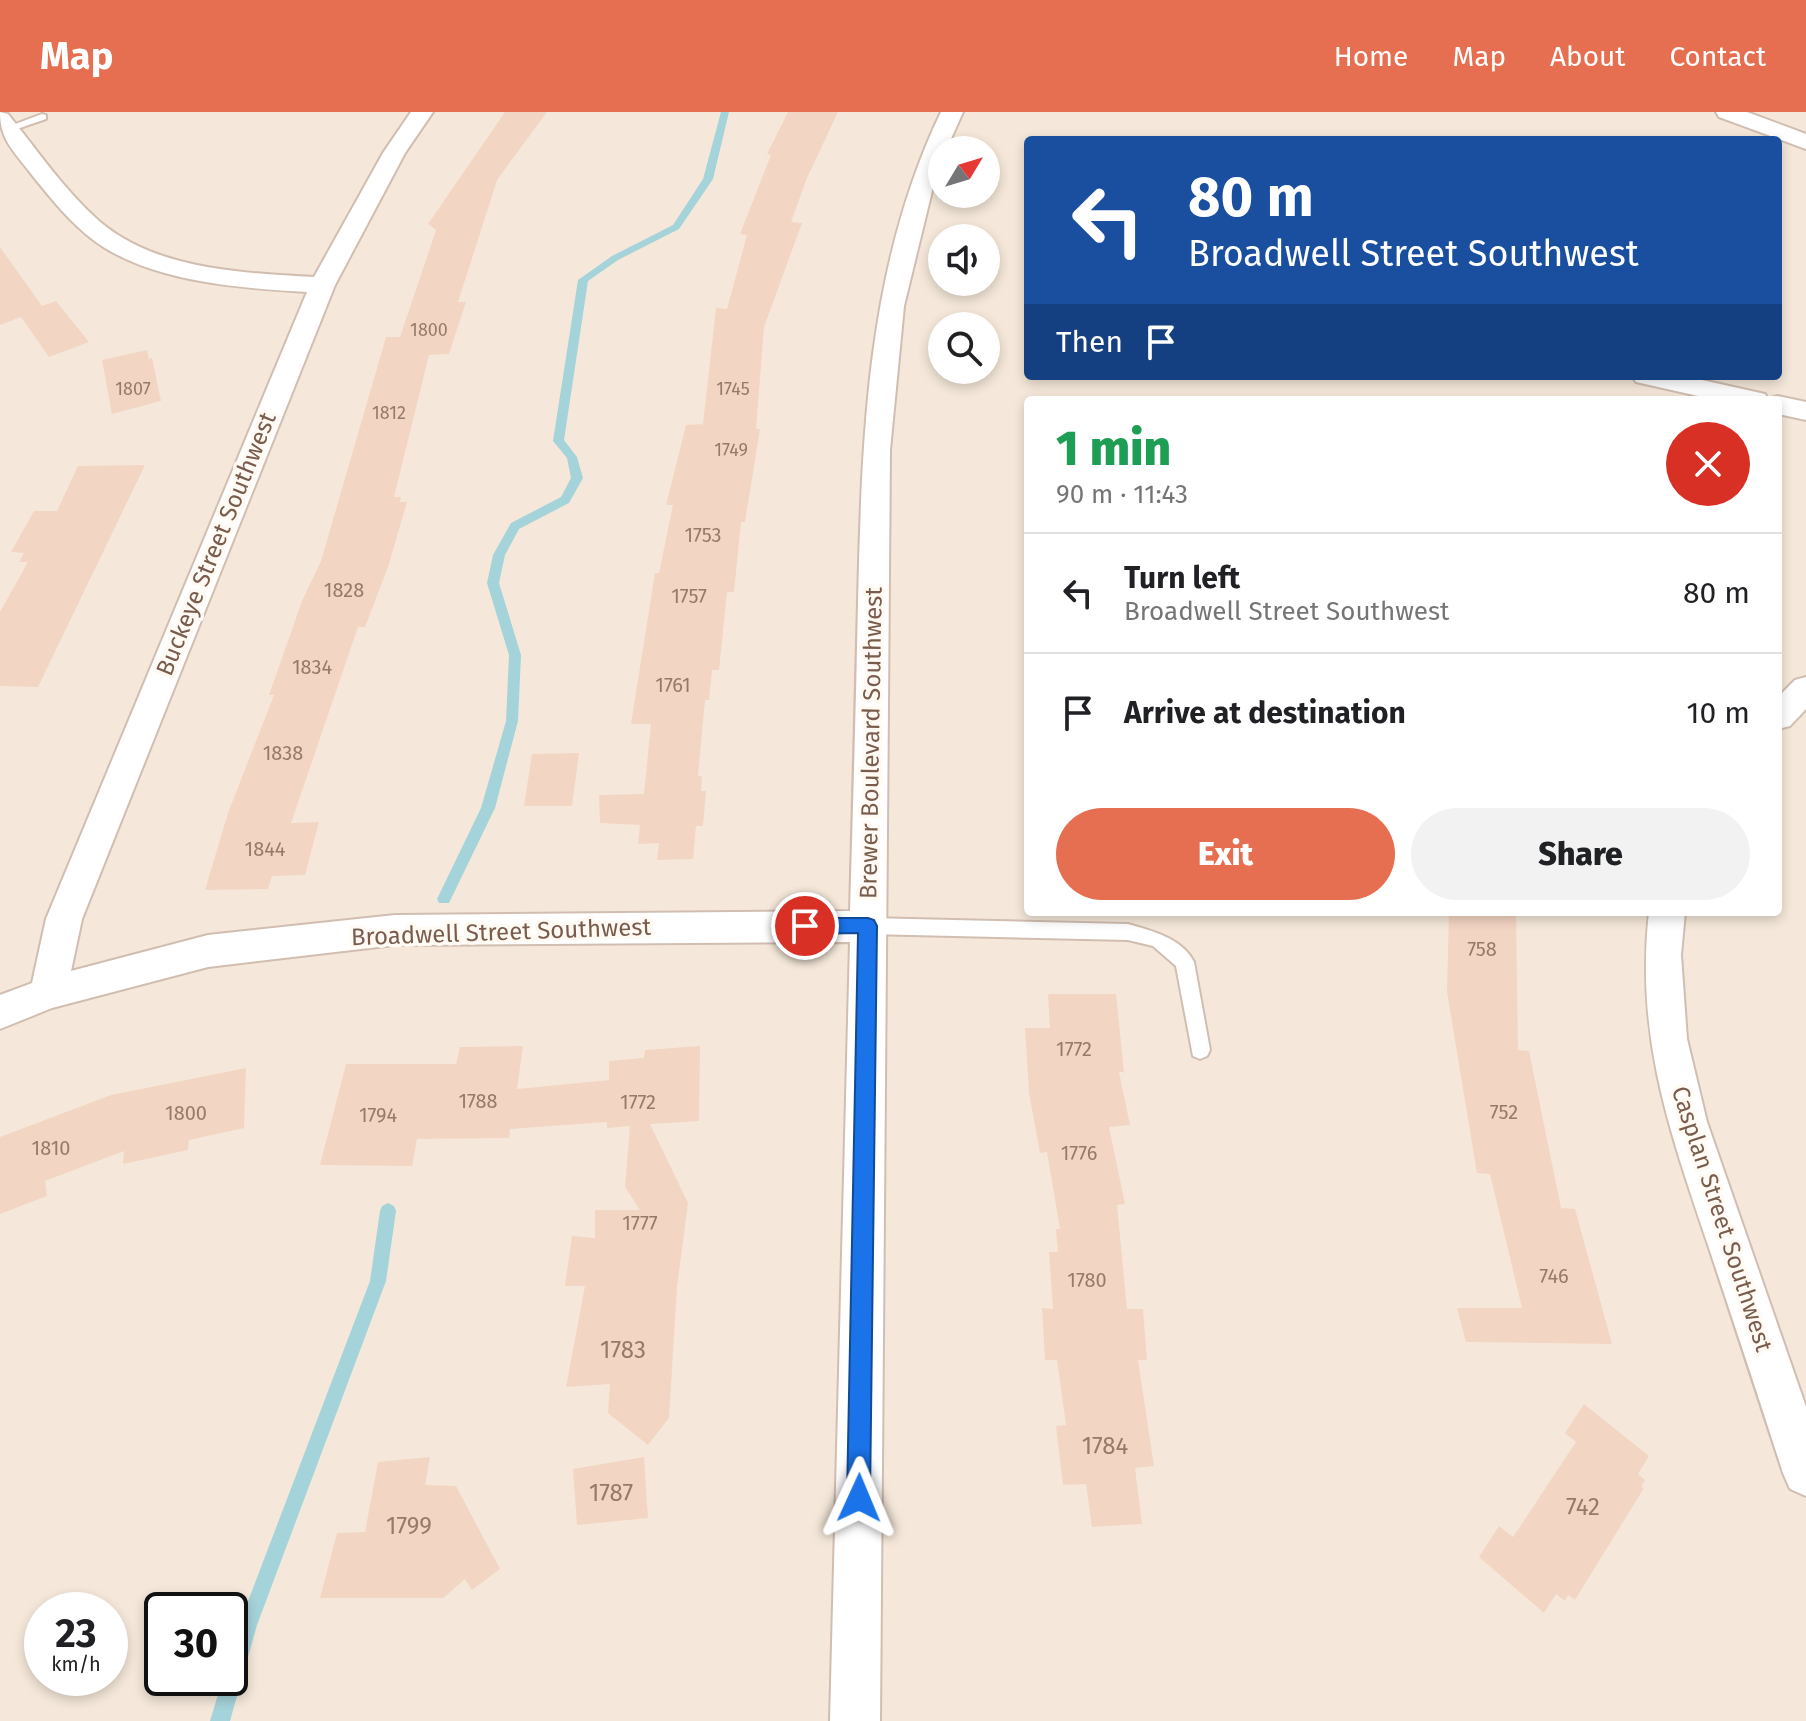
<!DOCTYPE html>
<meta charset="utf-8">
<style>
:root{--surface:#fff;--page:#f2f2f2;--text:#202124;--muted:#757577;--line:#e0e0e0;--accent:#e76f51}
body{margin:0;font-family:"Fira Sans",sans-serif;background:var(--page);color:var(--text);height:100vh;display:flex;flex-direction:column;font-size:30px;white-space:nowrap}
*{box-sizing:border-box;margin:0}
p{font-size:26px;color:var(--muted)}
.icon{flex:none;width:44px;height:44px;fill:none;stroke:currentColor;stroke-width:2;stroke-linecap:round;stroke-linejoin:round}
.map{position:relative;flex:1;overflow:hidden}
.drawer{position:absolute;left:1024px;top:284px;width:758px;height:520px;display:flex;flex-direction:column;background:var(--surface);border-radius:8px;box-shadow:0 4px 12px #0003}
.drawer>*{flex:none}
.banner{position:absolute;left:1024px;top:24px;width:758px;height:244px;border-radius:8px;box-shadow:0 4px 12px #0003;background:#1a4fa0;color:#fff;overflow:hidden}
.needle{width:52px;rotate:52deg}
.controls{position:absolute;left:928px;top:24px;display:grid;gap:16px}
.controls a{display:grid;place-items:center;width:72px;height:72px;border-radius:50%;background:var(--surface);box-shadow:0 4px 12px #0003;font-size:40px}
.speed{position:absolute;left:24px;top:1480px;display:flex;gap:16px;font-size:40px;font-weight:700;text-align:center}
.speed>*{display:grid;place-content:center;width:104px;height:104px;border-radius:50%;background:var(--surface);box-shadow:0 4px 12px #0003;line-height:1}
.speed small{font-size:20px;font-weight:400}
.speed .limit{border:4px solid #111;border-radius:12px;background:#fff;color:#111}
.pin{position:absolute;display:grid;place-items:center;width:68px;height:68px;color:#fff;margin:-34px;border:4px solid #fff;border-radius:50%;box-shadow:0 2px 8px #0007}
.me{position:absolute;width:88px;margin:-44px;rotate:1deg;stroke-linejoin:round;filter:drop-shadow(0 0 6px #0008)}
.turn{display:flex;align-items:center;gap:28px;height:168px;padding:0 32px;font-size:36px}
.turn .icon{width:104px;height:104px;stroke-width:2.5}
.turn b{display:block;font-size:56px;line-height:68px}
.then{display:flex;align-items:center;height:76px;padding:0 32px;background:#0003;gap:16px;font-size:30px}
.round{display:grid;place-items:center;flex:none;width:84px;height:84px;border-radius:42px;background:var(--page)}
.overview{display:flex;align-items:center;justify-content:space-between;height:136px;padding:0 32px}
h1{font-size:48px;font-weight:800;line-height:60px;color:#1e9e55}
.primary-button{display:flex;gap:16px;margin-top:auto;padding:16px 32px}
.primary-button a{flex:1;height:92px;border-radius:48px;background:var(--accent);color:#fff;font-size:32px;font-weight:800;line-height:92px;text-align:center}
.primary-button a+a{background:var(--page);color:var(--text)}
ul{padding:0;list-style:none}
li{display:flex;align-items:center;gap:24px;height:120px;padding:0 32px;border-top:2px solid var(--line)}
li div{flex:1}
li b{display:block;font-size:30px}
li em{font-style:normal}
header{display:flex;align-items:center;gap:48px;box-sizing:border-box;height:112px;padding:0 40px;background:var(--accent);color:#fff}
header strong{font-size:38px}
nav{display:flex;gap:44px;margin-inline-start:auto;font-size:28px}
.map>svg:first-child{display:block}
.residential{fill:#f5e8da;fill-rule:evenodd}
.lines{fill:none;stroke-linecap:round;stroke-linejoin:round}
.stream{fill:#a5d3da;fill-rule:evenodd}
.building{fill:#f3d5c3}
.lane-casing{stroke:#d1beb0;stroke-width:4}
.street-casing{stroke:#d1beb0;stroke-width:4}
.lane{fill:#fff;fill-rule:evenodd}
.street{fill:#fff;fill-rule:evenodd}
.route{fill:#1a73e8;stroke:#114b97;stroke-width:2}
.labels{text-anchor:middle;stroke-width:7;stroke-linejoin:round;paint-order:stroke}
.far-number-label{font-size:18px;fill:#987a6a}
.number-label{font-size:20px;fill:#987a6a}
.street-label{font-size:24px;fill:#7a5c4d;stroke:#fffaf3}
.near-number-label{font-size:24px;fill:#987a6a}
</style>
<header>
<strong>Map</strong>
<nav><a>Home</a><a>Map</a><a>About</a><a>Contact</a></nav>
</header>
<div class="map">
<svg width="1806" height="1609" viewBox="0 0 1806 1609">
<rect width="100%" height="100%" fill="#fdf6ec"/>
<path class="residential" d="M0,0h1806v1609h-1806zM1028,28h750v236h-750zM942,38h44v44h-44zM942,126h44v44h-44zM942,214h44v44h-44zM1028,288h750v512h-750zM42,1498h68v68h-68zM162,1498h68v68h-68z"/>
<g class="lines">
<g class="stream">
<path d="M721,0h8l-16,67 -34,50 -61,31 -30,21 -24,159 13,17 6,21 -14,25 -50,26 -14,26 -6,28 22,72 -3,66 -23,87 -46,95h-10l-2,-4 44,-91 25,-87 3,-66 -22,-72 6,-28 18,-32 50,-26 10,-19 -4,-20 -14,-17 25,-161 34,-24 61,-31 30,-46z"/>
<path d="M388,1091l6,3 2,5 -10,70 -129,344 -27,96h-20l13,-43h7v-24l9,-29 131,-344 10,-70 2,-5z"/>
</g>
</g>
<g class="building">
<path d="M505,0h42l-50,68 -39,122h8l-17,52 -20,1 -35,142h7l-1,5h7l-19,65 -23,60h-7l-67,196 28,-1 -14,53 -33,1 -4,13 -63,1 23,-77 46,-118h-5l33,-94 19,-40 65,-224h14l36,-107 -8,-6z"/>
<path d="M788,0h50l-31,66 -16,44 11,1 -38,104 -8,102h4l-15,93h-4l-7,70h-7l-8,78h-7l-3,30h-4l-7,76h4l-1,15h5l-3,35h-7l-3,33 -36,1 2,-17 -21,1 2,-19 -40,-2 -1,-28 45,-1 7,-70h-20l24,-151h4l14,-68h-7l20,-80 17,-1 13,-116 11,1 20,-74 -7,-1 31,-79 -4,-1z"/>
<path d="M0,135l42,59 14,-5 33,41 -40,15 -28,-40 -21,8z"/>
<path d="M147,238l2,9 3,-1 9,43 -49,13 -10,-54z"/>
<path d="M145,353l-107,222 -38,-1v-74l28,-50h-9l5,-9 -13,-1 23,-41h23l21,-45z"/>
<path d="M579,641l-7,53h-48l8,-52z"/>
<path d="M1449,800h67l2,138 11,1 32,157 14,1 37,135 -146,-2 -9,-34h65l-32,-134 -13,-1 -30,-181z"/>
<path d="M1048,882h68l8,78h-5l11,53 -21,2 16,77 -8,1 10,104h16l4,51h-9l16,106 -19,2 7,56 -50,3 -6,-43 -23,1 -7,-59 10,-1 -9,-65h-12l-3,-52 11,1 -4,-57h9l-2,-23h4l-13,-77 -7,1 -11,-60 -4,-65h25z"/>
<path d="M523,934l-6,43 92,-9v-19l35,-3 1,-8 55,-4 -1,75 -49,3 38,79 -11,84 -8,131 -21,27 -40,-32 2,-29 -44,3 19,-101h-20l7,-50 23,2v-28h45l-15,-23 5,-61 -23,2v-6l-97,7 -1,9 -92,1 -5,27 -92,-1 26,-101h110l4,-17z"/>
<path d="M246,956l-2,60 -55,12 -1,10 -65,14 1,-13 -79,30 2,15 -47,18v-77l111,-42z"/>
<path d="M1584,1292l65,52 -11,18 7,6 -4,7 3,1 -69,112 -7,-5 -3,6 -9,-7 -12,19 -65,-56 20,-31 14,11 63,-95 -11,-9z"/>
<path d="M430,1345l-5,28 31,1 44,83 -28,21 -7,-11 -22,19h-123l17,-65 28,-1 13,-70z"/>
<path d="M644,1345l4,61 -71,7 -4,-56z"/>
</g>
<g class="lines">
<defs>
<g id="lane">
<path d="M42,2l4,1v4l-38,13 -6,-3z"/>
<path d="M868,806l260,6c24,7 54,14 66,38l16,88 -3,6 -7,3 -7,-3 -17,-90 -23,-20 -25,-6 -260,-6 -6,-3 -3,-5 3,-5z"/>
</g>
<g id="street">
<path d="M0,0l8,2c29,36 56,76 91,107 57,49 144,52 215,56l69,-124 28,-41h22l-28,41 -70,132 -253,634 -11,52 137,-36 187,-20 455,-4c3,-103 6,-206 8,-309 4,-167 9,-336 83,-490h22l-17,38h-4l-38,156 -14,144 -10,1271h-50l20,-779 -455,3 -187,22 -156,41 -52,21v-34l32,-12 14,-64 261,-627c-66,-4 -144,-9 -202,-44 -29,-18 -52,-47 -73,-73 -17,-23 -32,-34 -32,-63z"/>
<path d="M1716,0h31l59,22v15l-87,-32z"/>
<path d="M1632,264h52l81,18 3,5 10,-3 28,6v18l-28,-6v-14h-62l-80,-18z"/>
<path d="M1806,565v32l-16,17 -12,3v-32l17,-17z"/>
<path d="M1649,800h36l-4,43 6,84 20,83 99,285v89l-16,-7 -7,-16c-24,-75 -49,-150 -74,-225 -39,-116 -74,-211 -60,-336z"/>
</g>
</defs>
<use href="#lane" class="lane-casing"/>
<use href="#street" class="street-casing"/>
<use href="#lane" class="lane"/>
<use href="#street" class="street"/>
</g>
<path class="route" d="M805,806h63l6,2 3,6 -7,572 -3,8 -8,4 -9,-4 -3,-8 11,-565 -53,1 -6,-2 -3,-6 3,-5z"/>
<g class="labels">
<g class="far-number-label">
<text x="429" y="224">1800</text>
<text x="133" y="283">1807</text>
<text x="733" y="283">1745</text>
<text x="389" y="307">1812</text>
<text x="731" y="344">1749</text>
</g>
<g class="number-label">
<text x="703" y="430">1753</text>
<text x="344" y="485">1828</text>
<text x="689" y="491">1757</text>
<text x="312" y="562">1834</text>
<text x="673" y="580">1761</text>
<text x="283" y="648">1838</text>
<text x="265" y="744">1844</text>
<text x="1482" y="844">758</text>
<text x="1074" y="944">1772</text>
<text x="478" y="996">1788</text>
<text x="638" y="997">1772</text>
<text x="1504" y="1007">752</text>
<text x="186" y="1008">1800</text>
<text x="378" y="1010">1794</text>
<text x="51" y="1043">1810</text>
<text x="1079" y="1048">1776</text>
<text x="640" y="1118">1777</text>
<text x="1554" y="1171">746</text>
<text x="1087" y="1175">1780</text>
</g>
<g class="street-label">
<text transform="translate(216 432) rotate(-68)" y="8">Buckeye Street Southwest</text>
<text transform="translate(871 631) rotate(-89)" y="8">Brewer Boulevard Southwest</text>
<text transform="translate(501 820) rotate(-2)" y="8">Broadwell Street Southwest</text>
<text transform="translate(1722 1107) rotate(72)" y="8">Casplan Street Southwest</text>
</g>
<g class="near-number-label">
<text x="623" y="1246">1783</text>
<text x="1105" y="1342">1784</text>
<text x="611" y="1389">1787</text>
<text x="1583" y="1403">742</text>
<text x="409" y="1422">1799</text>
</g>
</g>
</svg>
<div class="controls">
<a><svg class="needle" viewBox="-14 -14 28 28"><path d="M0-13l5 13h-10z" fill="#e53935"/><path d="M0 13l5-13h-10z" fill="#757577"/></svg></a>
<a><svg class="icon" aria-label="sound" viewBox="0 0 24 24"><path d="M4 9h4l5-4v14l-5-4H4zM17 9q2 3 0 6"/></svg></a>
<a><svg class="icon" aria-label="search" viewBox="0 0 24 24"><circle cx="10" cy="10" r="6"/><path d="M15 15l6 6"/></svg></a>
</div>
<div class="speed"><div>23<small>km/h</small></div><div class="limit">30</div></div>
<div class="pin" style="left:805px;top:814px;background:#d93025"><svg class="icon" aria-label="arrive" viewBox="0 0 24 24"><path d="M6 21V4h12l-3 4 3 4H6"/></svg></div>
<svg class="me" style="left:859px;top:1386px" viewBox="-20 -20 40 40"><path d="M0-17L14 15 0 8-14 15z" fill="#1a73e8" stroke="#fff" stroke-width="4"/></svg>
<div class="banner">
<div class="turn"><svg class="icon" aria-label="left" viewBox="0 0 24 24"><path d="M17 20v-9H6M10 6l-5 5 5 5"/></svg><div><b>80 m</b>Broadwell Street Southwest</div></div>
<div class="then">Then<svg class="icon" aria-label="arrive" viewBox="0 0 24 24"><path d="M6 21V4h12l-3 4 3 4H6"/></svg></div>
</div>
<section class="drawer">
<div class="overview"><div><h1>1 min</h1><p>90 m · 11:43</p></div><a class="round" style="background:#d93025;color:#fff"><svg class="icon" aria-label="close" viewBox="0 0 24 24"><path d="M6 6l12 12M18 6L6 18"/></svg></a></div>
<ul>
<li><svg class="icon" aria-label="left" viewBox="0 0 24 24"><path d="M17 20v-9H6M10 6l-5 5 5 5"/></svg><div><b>Turn left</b><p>Broadwell Street Southwest</p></div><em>80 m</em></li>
<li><svg class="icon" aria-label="arrive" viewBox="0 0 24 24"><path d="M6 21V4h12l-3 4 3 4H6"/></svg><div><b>Arrive at destination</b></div><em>10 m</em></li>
</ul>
<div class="primary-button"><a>Exit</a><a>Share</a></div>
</section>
</div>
